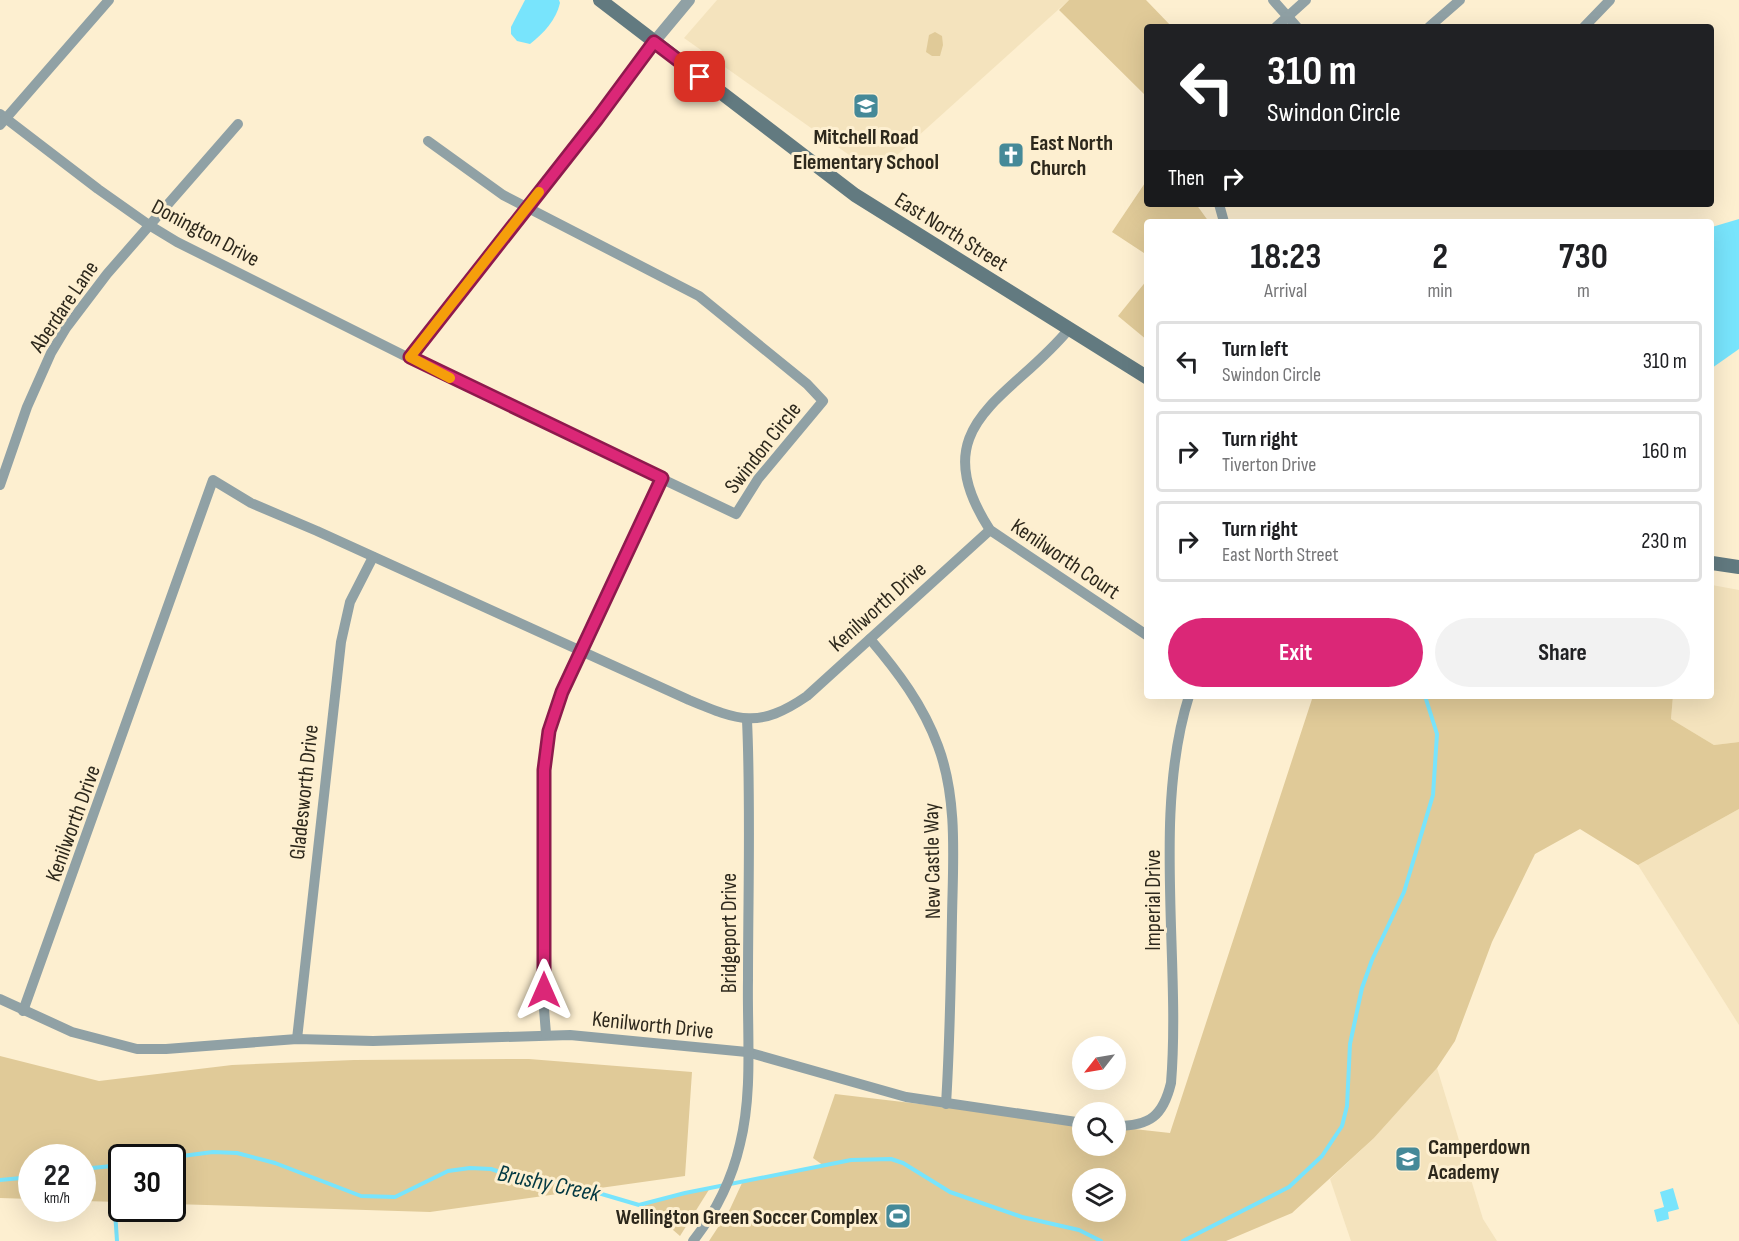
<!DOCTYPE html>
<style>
:root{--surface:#fff;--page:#f2f2f2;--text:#202124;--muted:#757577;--line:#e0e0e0;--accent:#db2777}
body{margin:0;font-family:"Sofia Sans Condensed",sans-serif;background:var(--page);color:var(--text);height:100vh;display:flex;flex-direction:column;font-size:22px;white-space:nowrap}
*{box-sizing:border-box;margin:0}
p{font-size:20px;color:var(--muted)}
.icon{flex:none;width:33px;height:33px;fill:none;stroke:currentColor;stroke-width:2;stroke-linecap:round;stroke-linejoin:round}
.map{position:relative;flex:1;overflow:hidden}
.details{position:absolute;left:1144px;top:219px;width:570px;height:480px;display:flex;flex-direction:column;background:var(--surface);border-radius:6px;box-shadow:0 6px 24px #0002}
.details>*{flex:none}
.top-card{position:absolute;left:1144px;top:24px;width:570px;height:183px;border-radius:6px;box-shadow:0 6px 24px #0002;background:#202124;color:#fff;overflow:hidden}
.needle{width:39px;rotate:239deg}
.controls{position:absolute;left:1072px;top:1036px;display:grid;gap:12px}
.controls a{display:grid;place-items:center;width:54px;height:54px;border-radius:50%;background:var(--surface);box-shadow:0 6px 24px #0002;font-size:30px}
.speed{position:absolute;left:18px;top:1144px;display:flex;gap:12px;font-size:30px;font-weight:700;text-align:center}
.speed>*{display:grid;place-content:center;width:78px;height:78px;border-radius:50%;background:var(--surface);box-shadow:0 6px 24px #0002;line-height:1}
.speed small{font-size:15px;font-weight:400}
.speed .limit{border:3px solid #111;border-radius:9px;background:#fff;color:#111}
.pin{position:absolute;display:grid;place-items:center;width:51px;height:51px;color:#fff;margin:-26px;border-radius:12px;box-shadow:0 3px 9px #0006}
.me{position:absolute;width:66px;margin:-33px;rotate:0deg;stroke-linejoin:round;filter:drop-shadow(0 0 4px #0008)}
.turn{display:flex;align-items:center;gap:21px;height:126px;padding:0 24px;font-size:27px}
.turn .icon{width:78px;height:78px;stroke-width:2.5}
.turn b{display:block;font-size:42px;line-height:51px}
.then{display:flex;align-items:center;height:57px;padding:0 24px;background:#0003;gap:12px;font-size:22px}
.eta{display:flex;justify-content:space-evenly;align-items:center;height:102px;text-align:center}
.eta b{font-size:36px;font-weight:700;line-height:42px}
.button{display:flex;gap:12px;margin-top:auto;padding:12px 24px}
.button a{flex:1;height:69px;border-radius:36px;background:var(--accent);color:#fff;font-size:24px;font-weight:700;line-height:69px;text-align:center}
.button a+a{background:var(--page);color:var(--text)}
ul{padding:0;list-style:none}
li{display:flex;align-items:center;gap:18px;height:81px;margin:0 12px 9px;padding:0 12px;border:3px solid var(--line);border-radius:6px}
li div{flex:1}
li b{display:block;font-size:22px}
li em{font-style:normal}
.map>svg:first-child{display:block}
.built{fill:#f4e3bd}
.green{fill:#e0ca98;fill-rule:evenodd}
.water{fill:#78e4fc}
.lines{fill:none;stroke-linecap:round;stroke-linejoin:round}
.stream{stroke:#78e4fc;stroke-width:4}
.minor{stroke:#90a1a5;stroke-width:10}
.tertiary{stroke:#90a1a5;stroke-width:12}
.secondary{stroke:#627a80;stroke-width:14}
.route-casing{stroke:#8e194d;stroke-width:15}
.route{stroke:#db2777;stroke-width:10}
.slow{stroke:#f59e0b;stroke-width:10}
.labels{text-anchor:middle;stroke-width:6;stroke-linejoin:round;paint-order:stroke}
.poi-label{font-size:22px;font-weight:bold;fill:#2d281c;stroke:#fdefd0;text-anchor:start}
.street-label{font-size:22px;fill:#2d281c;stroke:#fdefd0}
.water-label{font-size:24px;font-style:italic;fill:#023842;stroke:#fdefd0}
</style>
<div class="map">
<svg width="1739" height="1241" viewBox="0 0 1739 1241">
<rect width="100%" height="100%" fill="#fdefd0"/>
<g class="built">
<path d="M717,0h352l-193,174 -192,-136z"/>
<path d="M1712,585l27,5v152l-25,3 -43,-26 2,-23h39z"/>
<path d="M1739,809v216l-101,-160z"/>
<path d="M1437,1068l46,151 14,22h-146l-21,-62 44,-41z"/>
</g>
<g class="green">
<path d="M1069,0h77l26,27h-24l-1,70 -88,-87z"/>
<path d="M935,32l7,4 1,9 -3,11h-8l-6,-4 3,-17z"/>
<path d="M1147,180l1,24h48l13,18h-61l-1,33 -35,-23z"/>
<path d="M1147,280v60l-29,-24z"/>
<path d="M1313,696h360l-2,23 43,26 25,-3v67l-101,56 -58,-36 -45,25 -43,88 -37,99 -18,27 -63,70 -82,75 -66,28h-517l21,-32 12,-26 82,-17 -11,-8 22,-64 248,29v23h33v-19l54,6zM1083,1179h33v33h-33z"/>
<path d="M0,1056l99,25 133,-16 122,-5 175,-1 163,13 -7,104 -255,36 -257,-8 -1,-46h-50l-1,44 -38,-1 -1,-43h-50l-1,41 -31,-1z"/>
<path d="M710,1188l-30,48 -37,-32z"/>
</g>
<g class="water">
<path d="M525,0h34l1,3c-4,17 -16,30 -30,41l-13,-3 -6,-7v-7z"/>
<path d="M1739,219v130l-27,19v-141z"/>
<path d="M1673,1188l6,21 -11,3 1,7 -12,3 -3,-12 10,-3 -4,-15z"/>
</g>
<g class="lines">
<g class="stream">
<path d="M167,1158l46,-6 24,1 38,10 86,33 34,1 53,-26 22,-3 21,1 39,13h31l78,23 46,-12 166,-33 40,-1 12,4 47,29 72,25 57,13 22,11"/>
<path d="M112,1166l5,75"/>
<path d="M82,1169l40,-4"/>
<path d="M0,1180l32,-3"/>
<path d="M1183,1241l106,-54 33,-31 20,-30 5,-20 3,-62 12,-56 10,-28 32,-68 29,-97 4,-61 -12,-38"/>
</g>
<g class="minor">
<path d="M1273,0l24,27"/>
<path d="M1276,27l30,-27"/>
<path d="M1429,27l31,-27"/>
<path d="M1584,27l26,-27"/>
<path d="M0,114l98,75 51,36 28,17 266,133 293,139 22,-35 65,-78 -16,-17 -108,-88 -196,-101 -75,-54"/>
<path d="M0,125l109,-125"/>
<path d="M1219,204l5,18"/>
<path d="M1069,329c-58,71 -148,94 -79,201l158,106"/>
<path d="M410,357l188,-238 56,-77"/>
<path d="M0,485l27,-78 24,-54 15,-25 41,-54 131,-150"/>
<path d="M870,639c28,33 53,66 68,107 20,53 15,115 14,171 -1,62 -2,124 -6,187"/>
<path d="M0,999l72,33 65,17h29l131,-10 76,2 197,-6 177,17 159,45 177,26"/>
<path d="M23,1011l190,-531 38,23 66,28 372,169c50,21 70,29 118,-4l183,-166"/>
<path d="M546,1034l-2,-25v-239l5,-39 13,-39 100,-214"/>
<path d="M297,1039l44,-397 9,-40 23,-45"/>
<path d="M1116,1126c34,0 47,-10 55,-43 10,-122 -19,-270 18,-387"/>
<path d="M693,1241c22,-28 39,-62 47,-97 13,-52 7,-111 8,-164 0,-86 3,-173 -1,-260"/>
</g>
<path class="tertiary" d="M654,42l35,-42"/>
<g class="secondary">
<path d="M600,0l255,195 293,183"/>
<path d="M1712,563l27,4"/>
</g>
</g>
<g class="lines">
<defs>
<path id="route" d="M544,990v-220l5,-39 13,-39 100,-214 -252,-121 187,-238 57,-77 46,35"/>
</defs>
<use href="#route" class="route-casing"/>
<use href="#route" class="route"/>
<path class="slow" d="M450,378l-40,-21 129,-165"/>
</g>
<defs>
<symbol id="school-square" viewBox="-11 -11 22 22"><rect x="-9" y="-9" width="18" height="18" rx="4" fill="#458998" stroke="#fdefd0"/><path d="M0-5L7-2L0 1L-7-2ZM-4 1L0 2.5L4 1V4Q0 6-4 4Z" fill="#fff"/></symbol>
<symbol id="church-square" viewBox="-11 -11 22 22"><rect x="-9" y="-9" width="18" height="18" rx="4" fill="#458998" stroke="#fdefd0"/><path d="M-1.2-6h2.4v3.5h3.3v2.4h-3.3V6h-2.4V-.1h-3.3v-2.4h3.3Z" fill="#fff"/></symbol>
<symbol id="stadium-square" viewBox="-11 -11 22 22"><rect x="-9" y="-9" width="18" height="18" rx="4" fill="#458998" stroke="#fdefd0"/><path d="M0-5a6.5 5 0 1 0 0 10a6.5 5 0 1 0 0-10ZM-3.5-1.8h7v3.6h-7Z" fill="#fff"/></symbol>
</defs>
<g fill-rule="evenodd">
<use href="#school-square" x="851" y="91" width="30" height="30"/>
<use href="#church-square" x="996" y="140" width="30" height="30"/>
<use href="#school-square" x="1393" y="1144" width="30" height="30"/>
<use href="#stadium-square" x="883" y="1201" width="30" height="30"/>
</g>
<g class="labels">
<g class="poi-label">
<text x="866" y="144" text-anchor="middle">Mitchell Road<tspan x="866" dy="25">Elementary School</tspan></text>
<text x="1030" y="150">East North<tspan x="1030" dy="25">Church</tspan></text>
<text x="1428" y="1154">Camperdown<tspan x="1428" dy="25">Academy</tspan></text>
<text x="878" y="1224" text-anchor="end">Wellington Green Soccer Complex</text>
</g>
<g class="street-label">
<text transform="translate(952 231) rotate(32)" y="8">East North Street</text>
<text transform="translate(206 232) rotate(28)" y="8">Donington Drive</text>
<text transform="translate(63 306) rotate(-56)" y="8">Aberdare Lane</text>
<text transform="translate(762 447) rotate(-52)" y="8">Swindon Circle</text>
<text transform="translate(1066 558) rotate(34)" y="8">Kenilworth Court</text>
<text transform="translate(877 606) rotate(-42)" y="8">Kenilworth Drive</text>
<text transform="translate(303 792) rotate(-84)" y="8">Gladesworth Drive</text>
<text transform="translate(72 823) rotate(-70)" y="8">Kenilworth Drive</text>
<text transform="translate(931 861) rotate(-91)" y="8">New Castle Way</text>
<text transform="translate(1152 900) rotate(-90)" y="8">Imperial Drive</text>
<text transform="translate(728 933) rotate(-90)" y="8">Bridgeport Drive</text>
<text transform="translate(653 1024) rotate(6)" y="8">Kenilworth Drive</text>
</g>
<g class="water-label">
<text transform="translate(549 1183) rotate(12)" y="8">Brushy Creek</text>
</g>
</g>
</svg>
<div class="controls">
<a><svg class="needle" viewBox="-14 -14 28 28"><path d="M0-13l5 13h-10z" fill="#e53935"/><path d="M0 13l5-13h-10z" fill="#757577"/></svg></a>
<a><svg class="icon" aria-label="search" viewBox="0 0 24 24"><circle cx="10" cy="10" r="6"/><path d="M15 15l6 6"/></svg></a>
<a><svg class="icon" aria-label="layers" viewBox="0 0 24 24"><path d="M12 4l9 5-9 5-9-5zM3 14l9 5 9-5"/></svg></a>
</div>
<div class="speed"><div>22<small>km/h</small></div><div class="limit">30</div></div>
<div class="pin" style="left:700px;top:77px;background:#d93025"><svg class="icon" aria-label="arrive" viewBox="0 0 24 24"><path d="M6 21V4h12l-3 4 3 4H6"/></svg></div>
<svg class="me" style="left:544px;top:990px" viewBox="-20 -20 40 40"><path d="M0-17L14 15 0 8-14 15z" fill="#db2777" stroke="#fff" stroke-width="4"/></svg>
<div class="top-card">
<div class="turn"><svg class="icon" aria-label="left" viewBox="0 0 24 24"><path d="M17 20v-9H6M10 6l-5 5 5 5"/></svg><div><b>310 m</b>Swindon Circle</div></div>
<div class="then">Then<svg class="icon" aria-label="right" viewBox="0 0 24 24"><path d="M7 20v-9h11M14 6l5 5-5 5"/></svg></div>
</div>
<section class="details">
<div class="eta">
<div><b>18:23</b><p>Arrival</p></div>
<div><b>2</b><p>min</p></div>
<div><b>730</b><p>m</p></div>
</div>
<ul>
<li><svg class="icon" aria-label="left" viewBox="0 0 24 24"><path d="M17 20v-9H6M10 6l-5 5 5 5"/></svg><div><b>Turn left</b><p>Swindon Circle</p></div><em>310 m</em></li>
<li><svg class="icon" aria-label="right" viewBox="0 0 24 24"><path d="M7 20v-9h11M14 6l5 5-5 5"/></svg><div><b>Turn right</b><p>Tiverton Drive</p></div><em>160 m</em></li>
<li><svg class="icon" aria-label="right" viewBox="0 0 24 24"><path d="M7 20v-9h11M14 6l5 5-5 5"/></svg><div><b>Turn right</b><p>East North Street</p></div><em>230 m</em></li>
</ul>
<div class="button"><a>Exit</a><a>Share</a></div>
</section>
</div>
